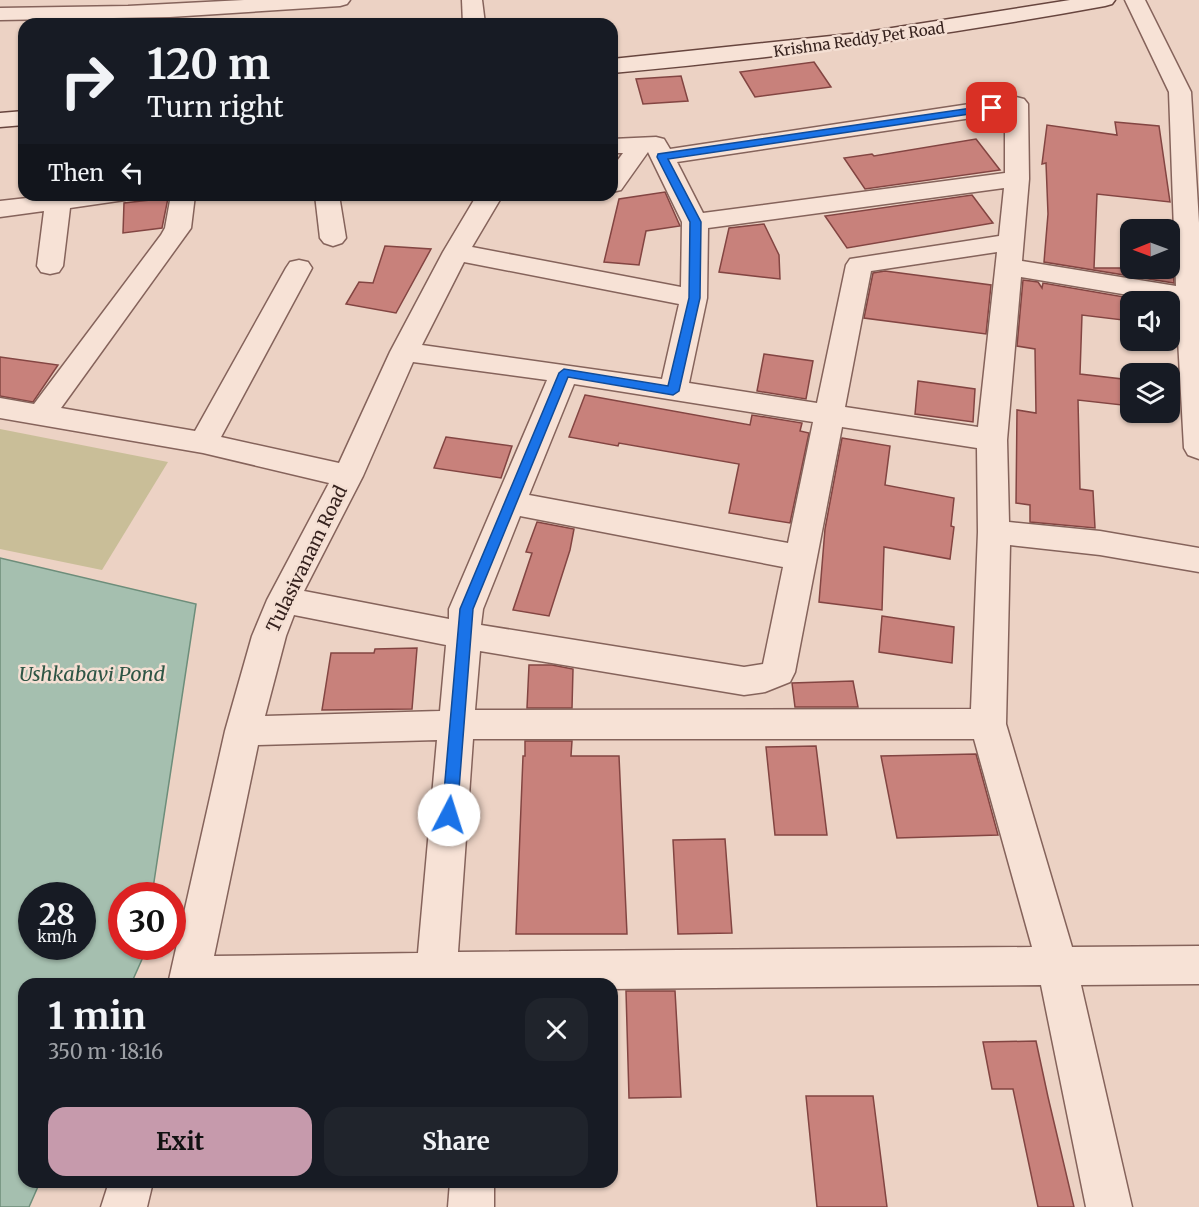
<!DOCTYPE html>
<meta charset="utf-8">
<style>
:root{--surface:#171b24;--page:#20242c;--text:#f1f3f6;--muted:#9ea1a6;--accent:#c69aac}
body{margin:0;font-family:Merriweather,serif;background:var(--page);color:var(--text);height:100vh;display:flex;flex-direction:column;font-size:22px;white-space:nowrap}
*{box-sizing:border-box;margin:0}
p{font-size:20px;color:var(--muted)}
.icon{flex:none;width:33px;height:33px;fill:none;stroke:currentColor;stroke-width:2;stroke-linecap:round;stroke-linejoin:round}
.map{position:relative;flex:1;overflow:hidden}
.sheet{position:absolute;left:18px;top:978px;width:600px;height:210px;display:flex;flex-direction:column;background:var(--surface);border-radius:18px;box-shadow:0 2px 4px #0004}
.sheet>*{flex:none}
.top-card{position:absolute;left:18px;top:18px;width:600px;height:183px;border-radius:18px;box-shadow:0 2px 4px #0004;background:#171b24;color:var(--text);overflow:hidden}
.needle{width:39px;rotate:269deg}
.tools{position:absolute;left:1120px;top:219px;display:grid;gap:12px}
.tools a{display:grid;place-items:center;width:60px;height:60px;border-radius:12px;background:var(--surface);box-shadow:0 2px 4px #0004;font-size:30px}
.speed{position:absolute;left:18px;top:882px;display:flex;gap:12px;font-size:30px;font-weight:700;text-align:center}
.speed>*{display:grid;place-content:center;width:78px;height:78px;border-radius:50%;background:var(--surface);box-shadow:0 2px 4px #0004;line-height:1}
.speed small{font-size:15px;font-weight:400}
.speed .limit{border:9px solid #d22;background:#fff;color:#111}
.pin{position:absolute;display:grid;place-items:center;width:51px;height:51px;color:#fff;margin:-26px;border-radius:12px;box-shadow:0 3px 9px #0006}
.me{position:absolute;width:66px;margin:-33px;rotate:5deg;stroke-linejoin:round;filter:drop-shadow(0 0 4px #0008)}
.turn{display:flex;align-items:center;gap:21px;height:126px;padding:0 30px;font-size:27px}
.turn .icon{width:78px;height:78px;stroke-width:2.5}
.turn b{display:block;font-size:42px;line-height:51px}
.then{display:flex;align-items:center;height:57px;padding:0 30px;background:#0003;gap:12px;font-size:22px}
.round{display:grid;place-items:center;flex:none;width:63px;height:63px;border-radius:18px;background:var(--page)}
.head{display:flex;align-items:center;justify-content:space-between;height:102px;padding:0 30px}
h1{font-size:36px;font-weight:700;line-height:45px}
.action{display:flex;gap:12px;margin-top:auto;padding:12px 30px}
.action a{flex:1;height:69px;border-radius:18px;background:var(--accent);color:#111;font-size:24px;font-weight:700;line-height:69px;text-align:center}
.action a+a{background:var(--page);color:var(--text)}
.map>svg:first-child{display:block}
.green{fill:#c9be98}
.water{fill:#a5bfaf;stroke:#6d8d7a;stroke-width:1.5;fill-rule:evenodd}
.building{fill:#c8817b;stroke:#834542;stroke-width:1.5}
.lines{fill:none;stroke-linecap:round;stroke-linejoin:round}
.minor-casing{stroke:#85635b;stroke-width:3}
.secondary-casing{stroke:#67453e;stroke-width:3}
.minor{fill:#f7e2d6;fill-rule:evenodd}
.secondary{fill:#f7e2d6;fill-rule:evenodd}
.route{fill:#1a73e8;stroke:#114b97;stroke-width:1.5}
.labels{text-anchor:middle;stroke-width:5;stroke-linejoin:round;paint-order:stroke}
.far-street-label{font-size:15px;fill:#36221e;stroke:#f4dfd3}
.street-label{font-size:18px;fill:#36221e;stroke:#f4dfd3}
.water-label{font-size:20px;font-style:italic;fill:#2e5545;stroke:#f4dfd3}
</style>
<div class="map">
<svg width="1199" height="1207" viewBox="0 0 1199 1207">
<rect width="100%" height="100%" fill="#ecd2c4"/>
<path class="green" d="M0,429l168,33 -66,108 -102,-21z"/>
<path class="water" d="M0,558l196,46 -44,291 -30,1v50l23,1 -2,10 -12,27h-107v198h16l-11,25h-29zM32,896h50v50h-50z"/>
<g class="building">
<path d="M814,62l17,25 -76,10 -15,-25z"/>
<path d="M681,76l7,25 -45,3 -7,-25z"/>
<path d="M1115,122l44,4 11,76 -73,-8 -3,74h79l1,15 -130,-21 4,-48 -2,-51 -4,1 5,-39 70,10z"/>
<path d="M976,139l24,31 -135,19 -21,-31 28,-4 2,2z"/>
<path d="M665,192l15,34 -34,5 -7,34 -35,-3 15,-63z"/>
<path d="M972,195l21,28 -146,25 -22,-32z"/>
<path d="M168,198l-6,30 -39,5 1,-30z"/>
<path d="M764,224l15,31 1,24 -61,-7 10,-44z"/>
<path d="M385,246l46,3 -35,64 -50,-9 13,-22 14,1z"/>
<path d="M885,271l106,14 -5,49 -122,-16 9,-45z"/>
<path d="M1023,280l15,2 4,6 1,-5 110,19h-22v19l-49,-6 -2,59 51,6v26l-53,-6 2,89 13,2 2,37 -65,-6v-17l-14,-2 1,-93 19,3 -1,-64 -18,-3z"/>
<path d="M764,354l49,7 -7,38 -49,-8z"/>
<path d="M0,357l58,8 -25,37 -33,-6z"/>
<path d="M918,381l57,8 -2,33 -58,-8z"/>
<path d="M585,395l165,30 2,-10 50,8 -2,8 9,2 -19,90 -61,-10 10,-49 -120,-21 -1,3 -49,-9z"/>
<path d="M446,437l66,9 -11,32 -67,-10z"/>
<path d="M842,438l48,8 -5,39 69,13 -3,28 3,1 -4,32 -66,-12 -2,63 -63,-8 6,-73z"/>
<path d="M537,522l37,7 -4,21 -21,66 -36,-6 19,-57 -6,-1z"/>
<path d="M882,616l72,11 -2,36 -73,-11z"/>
<path d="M417,648l-5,61 -90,1 9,-57h43l1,-4z"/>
<path d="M529,665h23l21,4 -1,39h-45z"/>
<path d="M853,681l5,26h-63l-3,-24z"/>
<path d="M525,741h47l-1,15h48l8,178h-111l7,-178h2z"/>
<path d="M816,746l11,89h-52l-9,-88z"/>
<path d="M976,754l22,81 -101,3 -16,-82z"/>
<path d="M725,839l7,94 -54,1 -5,-94z"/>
<path d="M626,991h49l6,106 -52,1z"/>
<path d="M1036,1041l12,56 26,110h-36l-25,-118h-21l-9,-47z"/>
<path d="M806,1096h67l14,111h-70z"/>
</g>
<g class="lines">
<defs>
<g id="minor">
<path d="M244,0h106l-3,4 -7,2 -170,11 -170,3v-12l128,-2z"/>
<path d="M462,0h20l3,24h-22z"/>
<path d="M1125,0h20l46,92 8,131v236l-11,-4 -4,-7 -8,-145 -155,-26 -14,163 2,82 91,9 99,17v24l-99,-17 -90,-10 -4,179 66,223 127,-1v38l-118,1 51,222h-46l-45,-222 -429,4v-5h-444l57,-253 27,-95 15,-36 62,-117 -126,-30 -203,-35v-20l34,6 127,-169 4,-7 6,-33h24l-4,33 -130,180 134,23 91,-163 4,-6 9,-2 9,2 4,6 -91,169 118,26 51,-111 53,-100 34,-57h24v3l-29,49 209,40 1,-65 -34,-70 -27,38 -9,2v-24l11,-15h-11v-14l44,-2 8,2 6,10 346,-52 8,2 4,5 1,75 -7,82 154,25 -7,-194zM1005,113v60l-302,40 -26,-51zM1004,188l-5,48 -149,23 -4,6 -29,138 -128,-20 18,-85 1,-70zM997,252l-19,175 -133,-20 26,-136zM464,262l215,42 -17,75 -240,-34zM413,362l134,18 -98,229v10l-145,-28 59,-115zM574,384l239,38 -25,121 -259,-48zM842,427l135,21 1,84 -7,177 -496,1 5,-59 264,44 21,-3 25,-10 5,-10zM520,516l263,51 -20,97 -19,3 -263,-42 2,-16zM294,615l152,30 -6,66 -175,5 21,-80zM473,739h501l58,208 -574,5zM437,740l-19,213 -204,3 44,-211z"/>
<path d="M54,195h74l-3,5 -55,8 -7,58 -4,6 -9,2 -9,-2 -4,-6 7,-55 -44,6v-16z"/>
<path d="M315,195h24l7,43 -4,5 -9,3 -9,-3 -4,-5z"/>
<path d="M109,1182h44l-6,25h-46z"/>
<path d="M450,1182h44v25h-46z"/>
</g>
<g id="secondary">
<path d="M1070,0h45l-3,4 -7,2c-163,30 -327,52 -493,67v-14l248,-26z"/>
<path d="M24,111v14l-24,2v-14z"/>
</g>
</defs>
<use href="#minor" class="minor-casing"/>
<use href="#secondary" class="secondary-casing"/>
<use href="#minor" class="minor"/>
<use href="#secondary" class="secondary"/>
</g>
<path class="route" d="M992,105l5,3 -1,2 -328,49 33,63 -1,76 -21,93 -6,4 -105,-18 -95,232 -16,206 -2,5 -6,2 -5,-2 -2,-5 18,-206 99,-236 5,-4 104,17 21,-88 1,-76 -33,-65 1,-3z"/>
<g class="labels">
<g class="far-street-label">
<text transform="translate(859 40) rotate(-8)" y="5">Krishna Reddy Pet Road</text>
</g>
<g class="street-label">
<text transform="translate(307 559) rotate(-64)" y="6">Tulasivanam Road</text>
</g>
<g class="water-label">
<text x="92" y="681">Ushkabavi Pond</text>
</g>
</g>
</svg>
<div class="tools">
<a><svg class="needle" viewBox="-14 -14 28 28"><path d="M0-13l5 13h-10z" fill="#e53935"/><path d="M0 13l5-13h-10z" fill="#9ea1a6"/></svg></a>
<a><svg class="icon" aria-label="sound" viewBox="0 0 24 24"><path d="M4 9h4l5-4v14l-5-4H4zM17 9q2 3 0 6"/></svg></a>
<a><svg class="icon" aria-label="layers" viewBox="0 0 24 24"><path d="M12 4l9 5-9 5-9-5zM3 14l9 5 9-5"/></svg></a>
</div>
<div class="speed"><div>28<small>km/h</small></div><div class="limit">30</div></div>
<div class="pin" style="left:992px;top:108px;background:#d93025"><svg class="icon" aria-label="arrive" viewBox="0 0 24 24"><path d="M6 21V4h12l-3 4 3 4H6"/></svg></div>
<svg class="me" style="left:449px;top:815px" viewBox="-20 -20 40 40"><circle r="19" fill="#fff"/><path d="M0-13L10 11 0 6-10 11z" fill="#1a73e8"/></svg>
<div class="top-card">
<div class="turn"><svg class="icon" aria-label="right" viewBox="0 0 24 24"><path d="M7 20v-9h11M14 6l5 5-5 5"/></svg><div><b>120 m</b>Turn right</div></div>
<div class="then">Then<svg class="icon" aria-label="left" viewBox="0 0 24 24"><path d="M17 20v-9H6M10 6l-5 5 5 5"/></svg></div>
</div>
<section class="sheet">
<div class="head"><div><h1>1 min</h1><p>350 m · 18:16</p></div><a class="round"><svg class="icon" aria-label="close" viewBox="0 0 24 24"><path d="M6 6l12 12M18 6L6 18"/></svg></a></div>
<div class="action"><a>Exit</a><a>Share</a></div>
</section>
</div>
